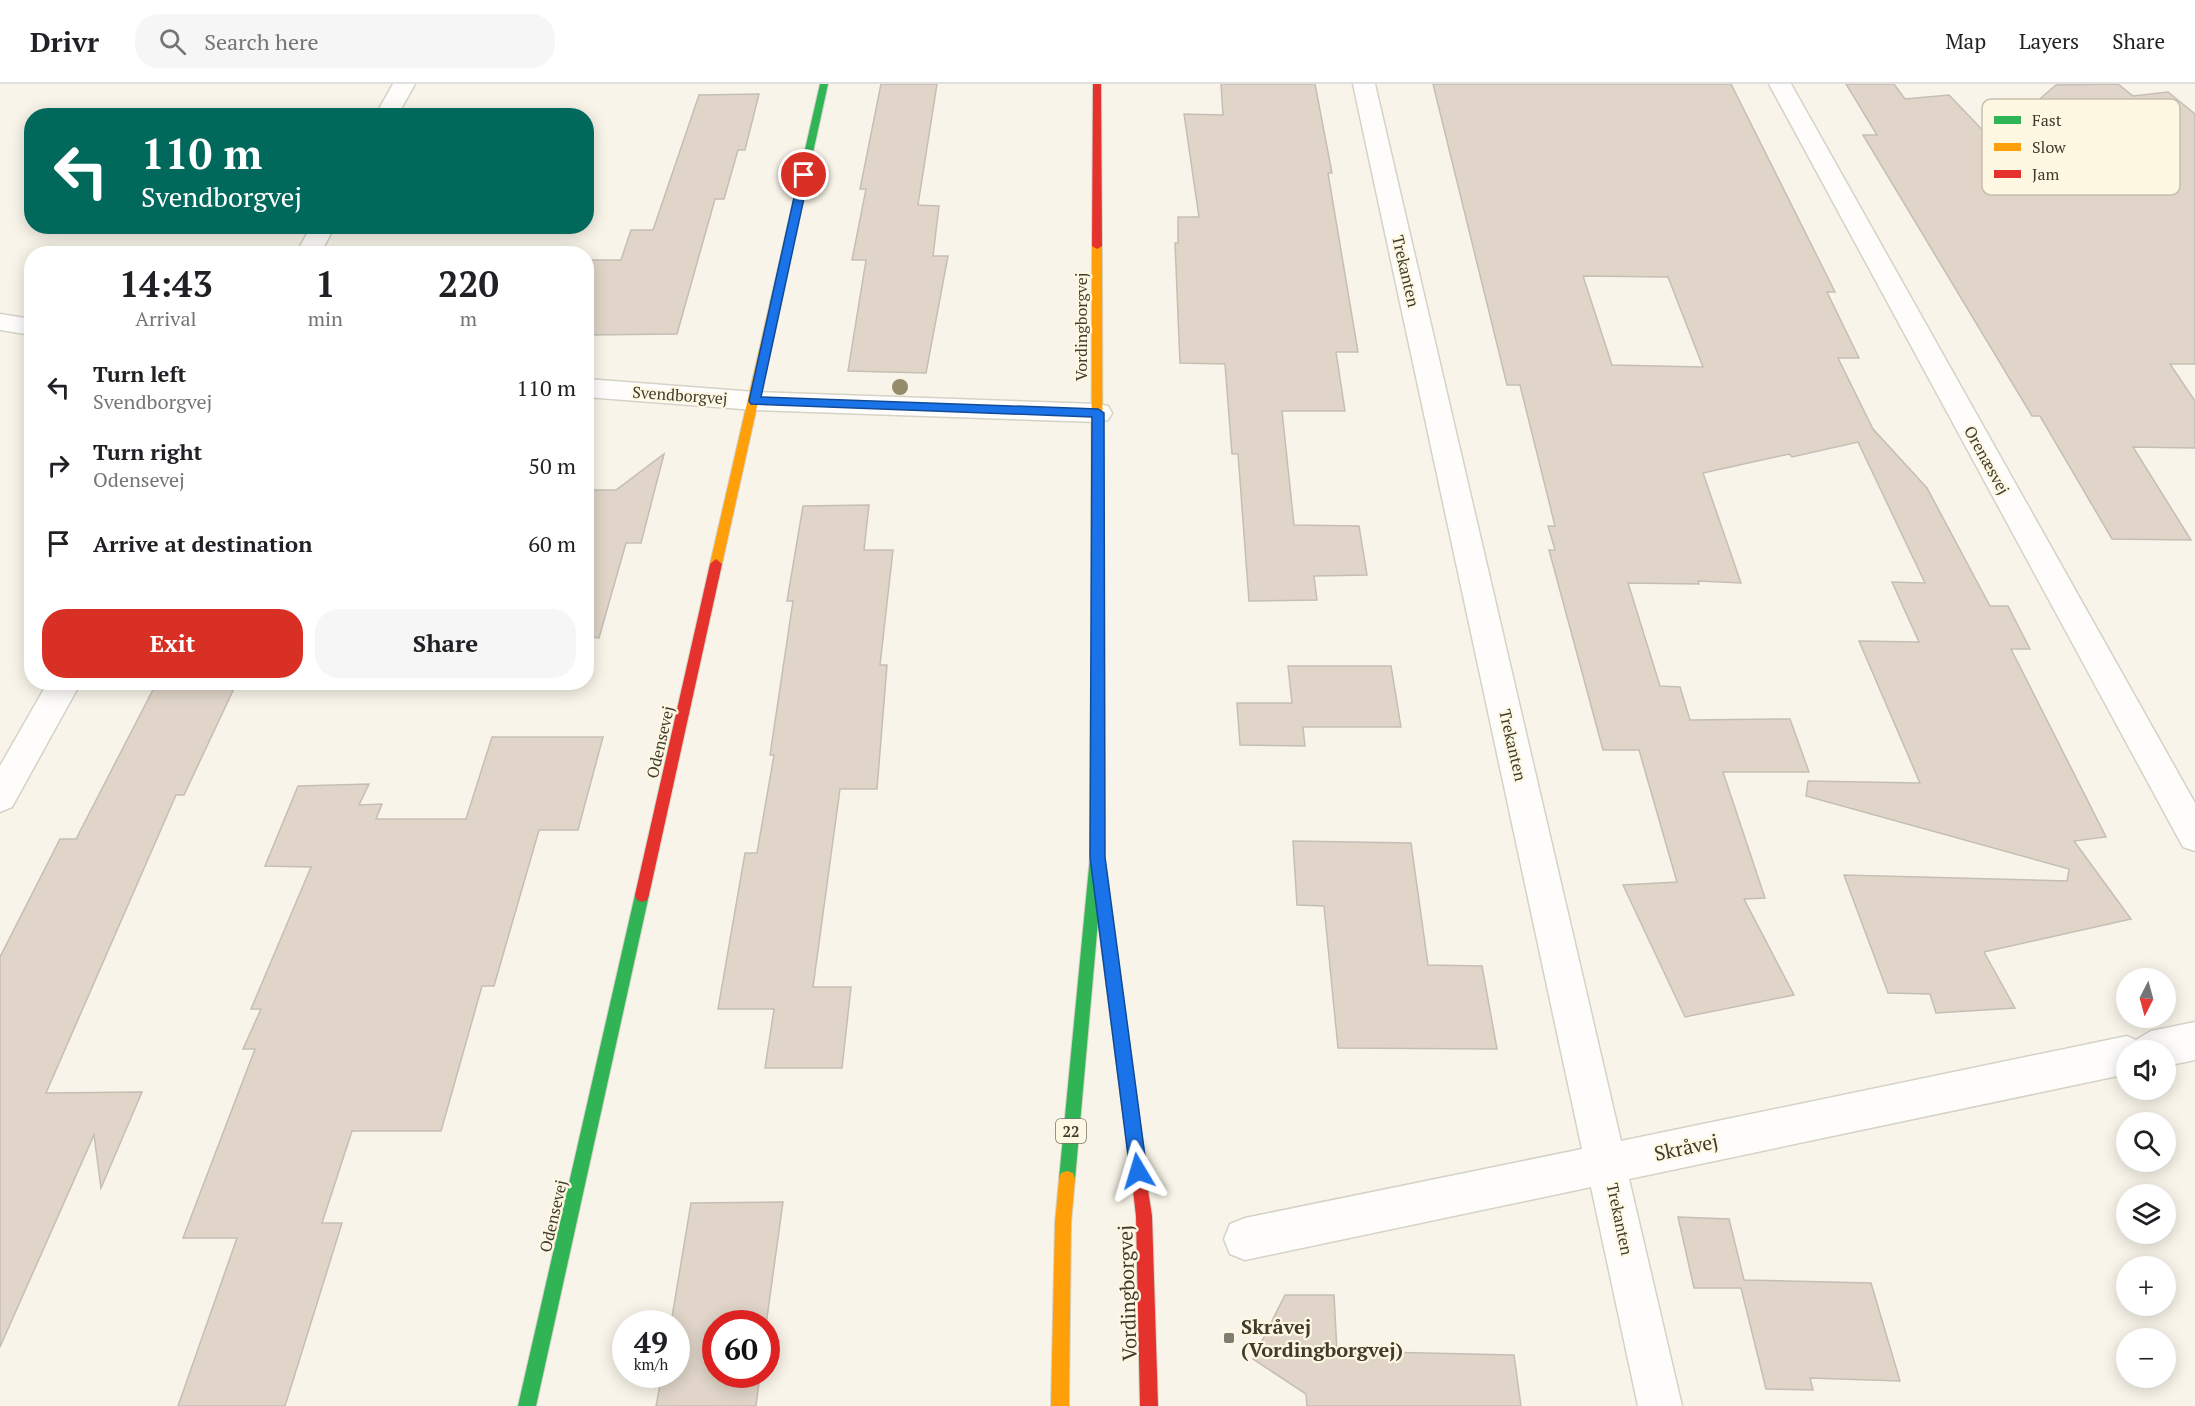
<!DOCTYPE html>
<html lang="en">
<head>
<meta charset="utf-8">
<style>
  :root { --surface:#fff; --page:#f6f6f6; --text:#202124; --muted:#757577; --line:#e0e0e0; --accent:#d93025 }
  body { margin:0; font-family:"PT Serif",serif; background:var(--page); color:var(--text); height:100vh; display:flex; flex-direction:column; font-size:22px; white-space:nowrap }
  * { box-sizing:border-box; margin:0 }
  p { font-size:20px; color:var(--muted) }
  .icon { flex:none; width:33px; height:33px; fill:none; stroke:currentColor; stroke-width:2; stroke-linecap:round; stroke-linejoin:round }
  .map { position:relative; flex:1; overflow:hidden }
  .drawer { position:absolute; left:24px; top:162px; width:570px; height:444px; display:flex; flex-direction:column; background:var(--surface); border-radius:24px; box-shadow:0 3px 15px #0003 }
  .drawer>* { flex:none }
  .guide { position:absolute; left:24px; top:24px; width:570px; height:126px; border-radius:24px; box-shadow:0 3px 15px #0003; background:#00695c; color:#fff; overflow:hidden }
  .needle { width:39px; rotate:186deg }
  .controls { position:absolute; left:2116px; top:884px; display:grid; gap:12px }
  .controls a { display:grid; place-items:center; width:60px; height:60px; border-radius:50%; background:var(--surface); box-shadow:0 3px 15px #0003; font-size:30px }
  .speed { position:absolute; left:612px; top:1226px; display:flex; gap:12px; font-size:30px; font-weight:700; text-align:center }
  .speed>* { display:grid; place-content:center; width:78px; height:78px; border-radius:50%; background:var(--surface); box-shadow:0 3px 15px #0003; line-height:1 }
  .speed small { font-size:15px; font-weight:400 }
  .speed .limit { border:9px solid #d22; background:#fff; color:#111 }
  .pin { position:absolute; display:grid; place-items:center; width:51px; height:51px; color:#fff; margin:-26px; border:3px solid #fff; border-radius:50%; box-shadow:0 2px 6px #0007 }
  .me { position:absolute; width:66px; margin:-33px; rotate:353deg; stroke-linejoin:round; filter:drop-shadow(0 0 4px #0008) }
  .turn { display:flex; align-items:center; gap:21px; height:126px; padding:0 18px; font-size:27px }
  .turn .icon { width:78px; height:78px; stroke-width:2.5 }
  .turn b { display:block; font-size:42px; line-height:51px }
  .eta { display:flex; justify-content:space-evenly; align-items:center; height:102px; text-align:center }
  .eta b { font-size:36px; font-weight:600; line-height:42px }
  .action { display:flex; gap:12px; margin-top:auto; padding:12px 18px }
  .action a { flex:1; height:69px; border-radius:24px; background:var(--accent); color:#fff; font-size:24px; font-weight:600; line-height:69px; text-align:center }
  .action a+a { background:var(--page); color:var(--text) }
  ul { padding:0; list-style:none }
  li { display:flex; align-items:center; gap:18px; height:78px; padding:0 18px }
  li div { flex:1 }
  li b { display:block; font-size:22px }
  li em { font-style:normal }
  header { display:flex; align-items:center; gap:36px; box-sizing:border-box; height:84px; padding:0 30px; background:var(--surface); border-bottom:2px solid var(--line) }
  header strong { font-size:28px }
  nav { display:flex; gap:33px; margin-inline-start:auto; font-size:21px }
  .search { width:420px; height:54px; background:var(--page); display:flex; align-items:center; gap:15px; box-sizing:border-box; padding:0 21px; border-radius:24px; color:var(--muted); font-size:22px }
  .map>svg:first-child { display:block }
  .building { fill:#e0d5c8; stroke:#c5beb5; stroke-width:1.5; fill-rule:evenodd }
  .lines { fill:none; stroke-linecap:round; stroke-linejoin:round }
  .street-casing { stroke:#d5d2c6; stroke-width:3 }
  .fast-casing { stroke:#d5d2c6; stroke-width:2 }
  .slow-casing { stroke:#d5d2c6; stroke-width:2 }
  .jam-casing { stroke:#d5d2c6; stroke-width:2 }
  .street { fill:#fefdfc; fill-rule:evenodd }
  .fast { fill:#30b455; fill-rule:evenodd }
  .slow { fill:#ff9f0a; fill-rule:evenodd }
  .jam { fill:#e5322d; fill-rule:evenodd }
  .tree { fill:#948c6a }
  .route { fill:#1a73e8; stroke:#114b97; stroke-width:1.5 }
  .poi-dot { fill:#807c6f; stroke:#fef8e3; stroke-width:2 }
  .labels { text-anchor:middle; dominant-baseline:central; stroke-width:4.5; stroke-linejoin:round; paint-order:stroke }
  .shield { fill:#fef8e3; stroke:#787464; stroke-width:1.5 }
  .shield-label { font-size:15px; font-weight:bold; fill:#3f3b2d }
  .street-label { font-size:16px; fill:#3f3b2d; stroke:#fef8e3 }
  .near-street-label { font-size:20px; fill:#3f3b2d; stroke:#fef8e3 }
  .near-poi-label { font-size:20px; font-weight:bold; fill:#3f3b2d; stroke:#fef8e3; text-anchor:start }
  .key { fill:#fef8e3; stroke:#c5bfac; stroke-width:1.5 }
  .key-label { font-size:16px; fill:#3f3b2d }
</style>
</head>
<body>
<header>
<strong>Drivr</strong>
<div class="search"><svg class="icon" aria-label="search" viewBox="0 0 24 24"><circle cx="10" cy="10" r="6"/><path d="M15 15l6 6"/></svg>Search here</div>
<nav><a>Map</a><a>Layers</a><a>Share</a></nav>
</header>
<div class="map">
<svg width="2195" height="1322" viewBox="0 0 2195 1322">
  <rect width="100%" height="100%" fill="#f8f4e9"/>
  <g class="building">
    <path d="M881,0H937L918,121L939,122L933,172H948L926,289L848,287L866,176H852L866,105H860Z"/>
    <path d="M1221,0H1315L1332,89H1328L1358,268H1336L1345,327H1282L1294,441L1359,442L1367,491L1314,492L1317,516L1249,517L1238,370H1232L1225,280L1180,279L1175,159H1178V133H1199L1184,30L1223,31Z"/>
    <path d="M1433,0H1731L1835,208H1827L1859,274H1838L1873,345L1927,404L1990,522H2008L2030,565H2011L2106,753L2074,757L2131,835L1984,868L2015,924L1936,929L1930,910L1888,909L1844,791L2067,797L2069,785L1806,712L1808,697L1920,699L1859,557L1919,558L1892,498L1925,499L1858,358L1792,373L1789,370L1703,389L1741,499L1698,497L1699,500L1628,499L1660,602L1680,603L1690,636L1790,635L1809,688H1723L1765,814L1744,815L1794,911L1685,933L1623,801L1677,798L1639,666H1603L1549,466H1555L1548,442H1555L1520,301H1507ZM1583,192L1668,193L1703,283L1612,281Z"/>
    <path d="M1846,0H1894L1905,15L1949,11L1992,56L2056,1L2118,0L2133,12L2168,8L2195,30V280H2170L2195,317V364L2133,363L2191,456L2112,455L2040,332H2032L1863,51H1877Z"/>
    <path d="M759,10L745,66H738L724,115H715L677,250L586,251V176H621L631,146H653L699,11Z"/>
    <path d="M664,370L641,459H626L599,554L586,552V406H616Z"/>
    <path d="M869,421L864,466H893L880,581H887L877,705H840L813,903H851L842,984H765L774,925H718L745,769H757L774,671H770L793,517H787L803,422Z"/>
    <path d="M1288,582H1391L1401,643H1303L1305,662L1240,661L1237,619H1292Z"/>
    <path d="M157,598H237L184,711H176L46,1009L142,1008L101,1104L94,1051L0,1263V873L60,755H76Z"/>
    <path d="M492,653H603L578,746H539L494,902H482L441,1047H352L322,1139H342L285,1322H178L237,1154H183L255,965H243L261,925H251L311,783L265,782L298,702L369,700L359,721L382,720L376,735H466Z"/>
    <path d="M1293,757L1411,759L1428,881L1482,882L1497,965L1338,964L1324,822L1297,821Z"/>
    <path d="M783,1118L766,1241L716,1239V1290H760L756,1322H656L662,1290H676V1239H671L691,1119Z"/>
    <path d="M1678,1133L1729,1135L1744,1196L1871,1199L1900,1297L1810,1294L1813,1306L1766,1305L1741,1204H1694Z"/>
    <path d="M1285,1211H1334L1337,1267L1514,1271L1521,1322H1307L1306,1310L1253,1275Z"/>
  </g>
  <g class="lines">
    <defs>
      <g id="street">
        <path d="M393,0H415L397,32H375Z"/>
        <path d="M1353,0H1375L1621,1057L2127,952L2136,956L2151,947L2195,938V976L2166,982V966H2127V990L1629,1095L1682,1322H1638L1591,1103L1245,1176L1230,1170L1224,1155L1230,1140L1245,1134L1582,1065Z"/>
        <path d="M1769,0H1791L2195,719V767L2183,763Z"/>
        <path d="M311,142H335L320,170H296Z"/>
        <path d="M0,230L32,235V251L0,246Z"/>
        <path d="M586,295L755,308L1098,320L1108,322L1112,329L1108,336L1098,338L755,326L586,313Z"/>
        <path d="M48,598H81L12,723L0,728V682Z"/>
      </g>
      <g id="fast">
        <path d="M820,0H828L780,219L775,222L770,219Z"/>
        <path d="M1097,575L1103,580L1104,773L1099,827L1105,824L1110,826L1112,831L1149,1106L1147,1112L1141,1114L1135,1112L1133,1106L1098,837L1075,1095L1073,1101L1067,1103L1061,1101L1059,1095L1090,773L1091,580Z"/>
        <path d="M642,804L647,806L649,811L536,1322H518L635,811L637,806Z"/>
      </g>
      <g id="slow">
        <path d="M1097,159L1102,162L1103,580L1097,585L1091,580L1092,162Z"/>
        <path d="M775,216L780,219L722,480L716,485L710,480L770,219Z"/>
        <path d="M1067,1087L1073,1089L1075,1095L1071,1139L1069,1322H1051L1055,1139L1059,1095L1061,1089Z"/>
      </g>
      <g id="jam">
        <path d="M1093,0H1101L1102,162L1097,165L1092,162Z"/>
        <path d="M716,475L722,480L649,811L647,816L642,818L637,816L635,811L710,480Z"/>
        <path d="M1141,1098L1147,1100L1152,1132L1158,1322H1140L1136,1132L1133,1106L1135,1100Z"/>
      </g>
    </defs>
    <use href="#street" class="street-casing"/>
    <use href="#fast" class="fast-casing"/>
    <use href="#slow" class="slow-casing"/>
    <use href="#jam" class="jam-casing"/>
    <use href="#street" class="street"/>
    <use href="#fast" class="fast"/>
    <use href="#slow" class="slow"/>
    <use href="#jam" class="jam"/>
  </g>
  <circle class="tree" cx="900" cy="303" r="8"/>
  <path class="route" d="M804,88L809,91L761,313L1098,325L1104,329L1105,773L1147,1087L1144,1093L1138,1096L1132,1093L1130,1087L1090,773L1092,333L751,320L749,317L799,91Z"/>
  <rect class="poi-dot" x="1223" y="1248" width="12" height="12" rx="3"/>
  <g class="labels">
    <rect class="shield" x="1056" y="1035" width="30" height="24" rx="4.5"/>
    <g class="shield-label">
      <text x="1071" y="1047">22</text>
    </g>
    <g class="street-label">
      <text transform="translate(1406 187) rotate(77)">Trekanten</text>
      <text transform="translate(1081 243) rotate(-90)">Vordingborgvej</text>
      <text transform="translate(680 311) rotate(4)">Svendborgvej</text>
      <text transform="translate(1987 376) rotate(61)">Orenæsvej</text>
      <text transform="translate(660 658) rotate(-77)">Odensevej</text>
      <text transform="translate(1513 661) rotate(77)">Trekanten</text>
      <text transform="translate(553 1132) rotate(-77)">Odensevej</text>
      <text transform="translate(1620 1135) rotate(78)">Trekanten</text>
    </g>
    <g class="near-street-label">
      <text transform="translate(1686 1063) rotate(-12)">Skråvej</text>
      <text transform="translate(1127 1209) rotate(-92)">Vordingborgvej</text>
    </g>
    <g class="near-poi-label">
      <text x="1241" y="1242">Skråvej<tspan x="1241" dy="23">(Vordingborgvej)</tspan></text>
    </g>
  </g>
  <rect x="1982" y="15" width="198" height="96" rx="9" class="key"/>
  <rect x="1994" y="32" width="27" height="8" fill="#30b455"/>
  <rect x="1994" y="59" width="27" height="8" fill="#ff9f0a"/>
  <rect x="1994" y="86" width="27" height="8" fill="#e5322d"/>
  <g class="key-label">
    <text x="2032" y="42">Fast</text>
    <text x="2032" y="69">Slow</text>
    <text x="2032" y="96">Jam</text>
  </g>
</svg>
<div class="controls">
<a><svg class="needle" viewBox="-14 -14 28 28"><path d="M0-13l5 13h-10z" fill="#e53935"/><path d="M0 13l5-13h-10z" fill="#757577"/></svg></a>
<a><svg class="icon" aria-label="sound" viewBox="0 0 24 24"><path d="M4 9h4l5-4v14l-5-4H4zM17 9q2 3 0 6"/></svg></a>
<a><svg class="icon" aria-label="search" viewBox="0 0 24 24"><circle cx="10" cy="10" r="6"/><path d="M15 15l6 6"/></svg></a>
<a><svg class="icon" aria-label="layers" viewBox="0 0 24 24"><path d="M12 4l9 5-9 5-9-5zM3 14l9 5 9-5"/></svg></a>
<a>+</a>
<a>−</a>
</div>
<div class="speed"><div>49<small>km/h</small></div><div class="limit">60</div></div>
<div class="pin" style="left:804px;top:91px;background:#d93025"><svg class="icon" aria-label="arrive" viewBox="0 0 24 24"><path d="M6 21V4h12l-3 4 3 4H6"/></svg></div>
<svg class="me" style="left:1138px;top:1087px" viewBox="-20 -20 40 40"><path d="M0-17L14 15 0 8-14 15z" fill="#1a73e8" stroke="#fff" stroke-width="4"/></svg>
<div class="guide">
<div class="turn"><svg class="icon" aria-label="left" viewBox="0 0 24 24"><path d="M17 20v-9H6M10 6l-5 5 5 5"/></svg><div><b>110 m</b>Svendborgvej</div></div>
</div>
<section class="drawer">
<div class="eta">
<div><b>14:43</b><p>Arrival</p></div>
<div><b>1</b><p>min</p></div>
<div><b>220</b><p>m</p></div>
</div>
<ul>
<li><svg class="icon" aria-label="left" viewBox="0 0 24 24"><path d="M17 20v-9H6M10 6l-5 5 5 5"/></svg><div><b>Turn left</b><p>Svendborgvej</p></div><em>110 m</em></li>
<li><svg class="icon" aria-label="right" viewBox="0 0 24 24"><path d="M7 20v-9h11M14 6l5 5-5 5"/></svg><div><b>Turn right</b><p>Odensevej</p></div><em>50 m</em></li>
<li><svg class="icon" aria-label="arrive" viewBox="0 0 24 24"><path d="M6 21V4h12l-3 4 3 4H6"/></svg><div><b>Arrive at destination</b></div><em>60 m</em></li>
</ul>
<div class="action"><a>Exit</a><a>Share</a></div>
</section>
</div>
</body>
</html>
